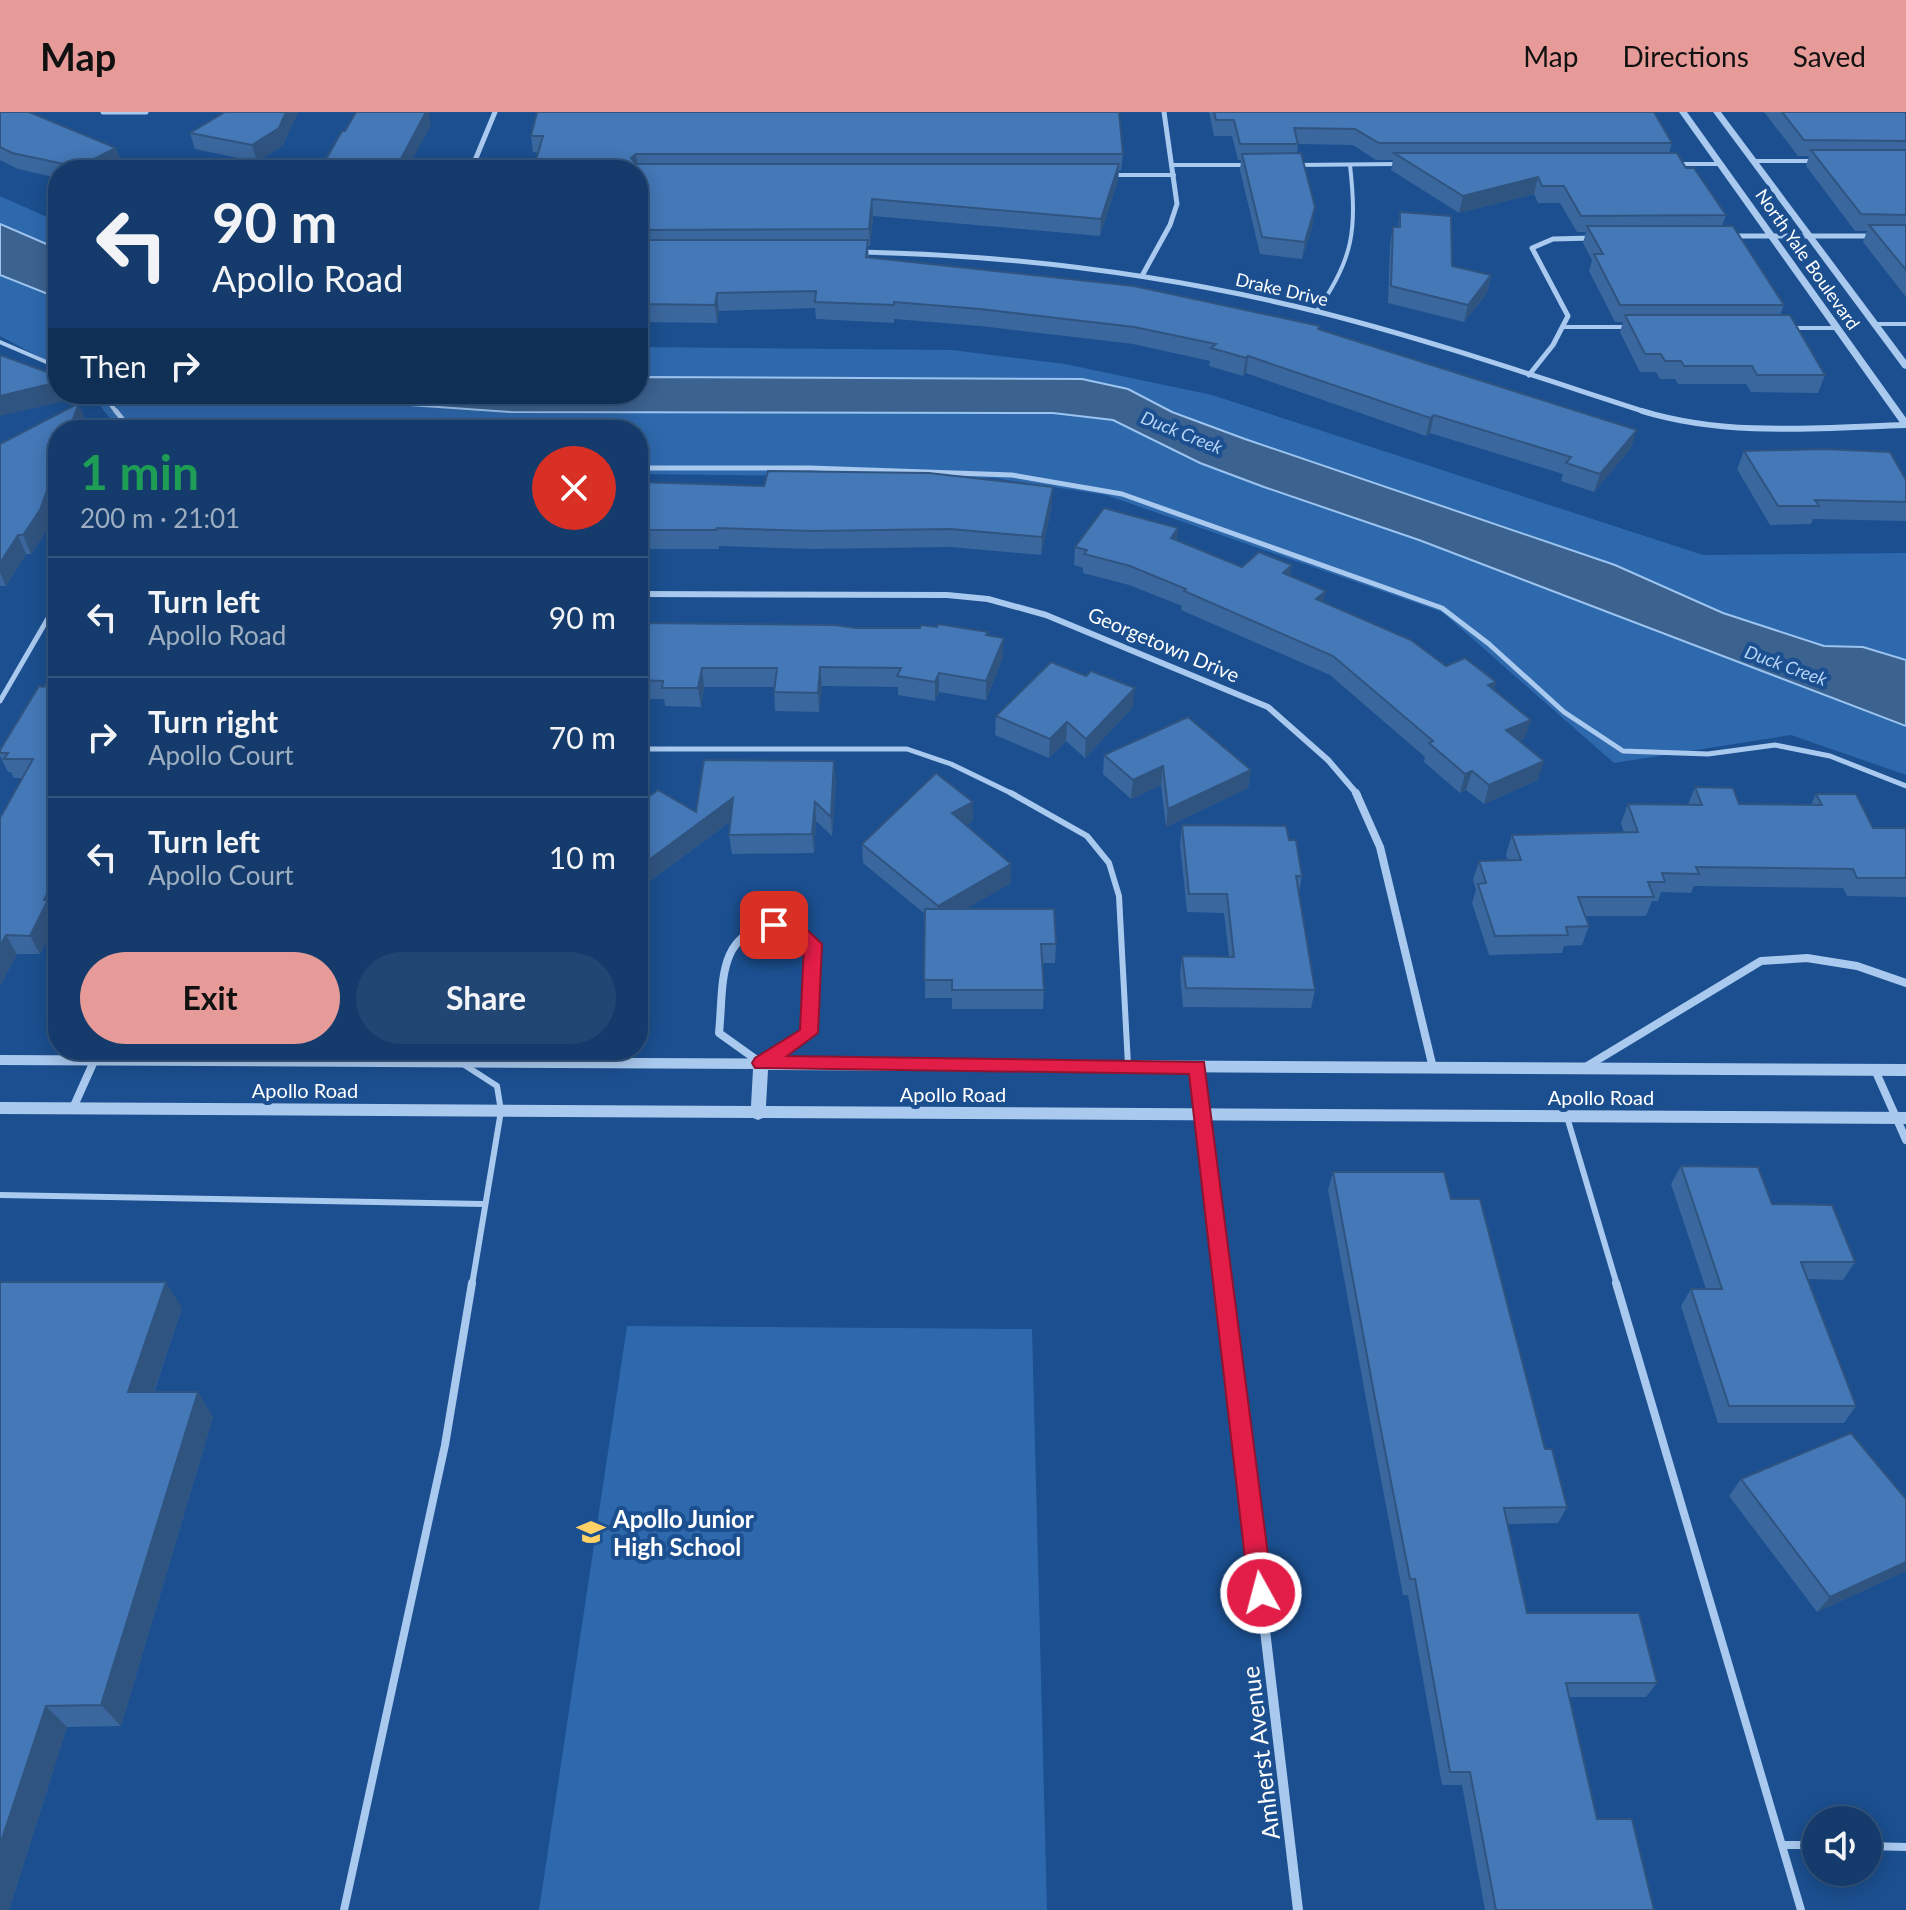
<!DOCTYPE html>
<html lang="en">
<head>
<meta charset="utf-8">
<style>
  :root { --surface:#143b6b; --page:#214673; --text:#f1f3f6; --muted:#9dadc1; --line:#33557e; --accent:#e69b98 }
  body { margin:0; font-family:Lato,sans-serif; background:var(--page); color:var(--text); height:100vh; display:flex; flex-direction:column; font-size:30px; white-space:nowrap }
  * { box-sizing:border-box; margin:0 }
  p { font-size:26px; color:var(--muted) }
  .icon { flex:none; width:44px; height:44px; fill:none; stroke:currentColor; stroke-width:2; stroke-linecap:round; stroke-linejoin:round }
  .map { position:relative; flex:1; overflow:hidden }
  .side { position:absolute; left:48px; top:308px; width:600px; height:640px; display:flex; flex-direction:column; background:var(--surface); border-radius:32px; box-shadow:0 4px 20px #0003,0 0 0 2px var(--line) }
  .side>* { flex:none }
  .top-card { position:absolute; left:48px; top:48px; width:600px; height:244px; border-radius:32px; box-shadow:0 4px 20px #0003,0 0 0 2px var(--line); background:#143b6b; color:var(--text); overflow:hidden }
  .controls { position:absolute; left:1802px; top:1694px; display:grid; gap:16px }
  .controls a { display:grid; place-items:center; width:80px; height:80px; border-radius:50%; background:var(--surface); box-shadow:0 4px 20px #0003,0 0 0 2px var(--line); font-size:40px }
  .pin { position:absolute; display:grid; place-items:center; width:68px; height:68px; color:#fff; margin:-34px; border-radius:16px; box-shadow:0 4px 12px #0006 }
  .me { position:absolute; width:88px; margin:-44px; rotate:353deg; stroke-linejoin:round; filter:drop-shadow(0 0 6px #0008) }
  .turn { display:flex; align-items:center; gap:28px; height:168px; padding:0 32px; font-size:36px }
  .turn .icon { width:104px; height:104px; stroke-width:2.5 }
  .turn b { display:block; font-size:56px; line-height:68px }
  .then { display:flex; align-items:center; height:76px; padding:0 32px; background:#0003; gap:16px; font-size:30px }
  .round { display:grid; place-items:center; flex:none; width:84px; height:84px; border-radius:42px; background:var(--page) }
  .overview { display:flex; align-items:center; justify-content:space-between; height:136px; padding:0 32px }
  h1 { font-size:48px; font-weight:700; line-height:60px; color:#1e9e55 }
  .cta { display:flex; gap:16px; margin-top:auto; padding:16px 32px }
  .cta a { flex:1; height:92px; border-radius:48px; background:var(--accent); color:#111; font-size:32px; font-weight:700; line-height:92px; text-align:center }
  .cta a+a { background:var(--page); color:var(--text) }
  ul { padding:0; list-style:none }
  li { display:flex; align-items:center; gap:24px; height:120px; padding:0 32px; border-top:2px solid var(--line) }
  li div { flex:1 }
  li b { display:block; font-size:30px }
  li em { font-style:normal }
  header { display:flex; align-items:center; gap:48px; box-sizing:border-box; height:112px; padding:0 40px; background:var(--accent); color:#111 }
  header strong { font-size:38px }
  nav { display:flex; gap:44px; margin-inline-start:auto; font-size:28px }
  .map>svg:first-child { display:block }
  .green { fill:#2e69ad }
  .water { fill:#3c6290; stroke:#9cc4f0; stroke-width:2 }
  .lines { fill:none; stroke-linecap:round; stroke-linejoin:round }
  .service-far3 { stroke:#a9c9ee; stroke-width:4 }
  .service-far2 { stroke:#a9c9ee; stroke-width:5 }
  .service-far1 { stroke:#a9c9ee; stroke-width:6 }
  .service { stroke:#a9c9ee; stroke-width:8 }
  .minor-far3 { stroke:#a9c9ee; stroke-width:5 }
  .minor-far2 { stroke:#a9c9ee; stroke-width:6 }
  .minor-far1 { stroke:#a9c9ee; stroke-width:8 }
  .minor { stroke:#a9c9ee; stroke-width:10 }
  .tertiary { fill:#a9c9ee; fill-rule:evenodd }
  .wall { fill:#3a679d }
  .shaded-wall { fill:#305480 }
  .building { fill:#4478b7; stroke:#305480; stroke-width:2 }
  .route { fill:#e11d48; stroke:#92132f; stroke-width:2 }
  .labels { text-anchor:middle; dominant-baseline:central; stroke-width:8; stroke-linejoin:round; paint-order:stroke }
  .far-street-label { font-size:18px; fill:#fff; stroke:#1b4f8f }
  .far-water-label { font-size:18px; font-style:italic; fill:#b5d3f5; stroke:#1b4f8f }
  .street-label { font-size:20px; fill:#fff; stroke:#1b4f8f }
  .near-poi-label { font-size:24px; font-weight:bold; fill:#fff; stroke:#1b4f8f; text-anchor:start }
  .near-street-label { font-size:24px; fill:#fff; stroke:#1b4f8f }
</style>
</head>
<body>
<header>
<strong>Map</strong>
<nav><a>Map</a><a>Directions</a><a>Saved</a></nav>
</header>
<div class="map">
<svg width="1906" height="1798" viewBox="0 0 1906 1798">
  <rect width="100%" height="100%" fill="#1b4f8f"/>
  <g class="green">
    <path d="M0,84L58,110V255L0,224Z"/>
    <path d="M638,235L952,238L1065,252L1212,283L1703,443L1906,441V663L1791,623L1614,651L1442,500L1106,383L994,366L638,362V318H119L91,282H638Z"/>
    <path d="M627,1214L1032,1217L1047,1798H539Z"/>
  </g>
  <g class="water">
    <path d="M0,112L58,137V186L0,163Z"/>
    <path d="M638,265L1082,267L1128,277L1172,300L1245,327L1615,453L1723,501L1824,534L1863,535L1906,548V614L1419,428L1264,375L1200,351L1113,308L1053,301L511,300L395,292L353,282H638Z"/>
  </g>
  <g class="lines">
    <g class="service-far3">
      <path d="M1754,49H1815"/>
      <path d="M1676,52H1720"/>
      <path d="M1173,53H1245"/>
      <path d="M1296,53L1397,52"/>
      <path d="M1114,63H1174"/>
      <path d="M1316,200C1354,147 1357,117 1350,53"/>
      <path d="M1875,212H1906"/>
      <path d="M1563,215H1626"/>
      <path d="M1789,216H1837"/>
      <path d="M0,230L58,255"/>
      <path d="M103,282L117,301"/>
    </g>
    <g class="service-far2">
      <path d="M116,299L131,318"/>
      <path d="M638,356H810L1012,363L1122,382L1442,496L1489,532L1564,600L1623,639L1708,642L1775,633L1830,644L1906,674"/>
      <path d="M0,589L58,489"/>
      <path d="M638,637H907L951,652L1015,683"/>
    </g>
    <g class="service-far1">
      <path d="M1011,681L1087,724L1109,751L1119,784L1128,953"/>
      <path d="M463,952L497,974L501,999L472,1173"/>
      <path d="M1567,1005L1617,1173"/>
      <path d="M0,1083L483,1092"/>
    </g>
    <g class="service">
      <path d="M1616,1171L1801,1798"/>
      <path d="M1782,1733H1816"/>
      <path d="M1868,1734L1906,1735"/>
      <path d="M344,1798L445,1333L472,1171"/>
    </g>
    <g class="minor-far3">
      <path d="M103,0H146"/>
      <path d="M471,58L495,0"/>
      <path d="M1730,124H1873"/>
      <path d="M859,140C1016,143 1170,163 1323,201C1433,229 1540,266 1649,301"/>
      <path d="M1143,162L1170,113L1177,92L1164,0"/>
      <path d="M1529,263L1553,233L1568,204L1532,136L1553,127L1593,126"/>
    </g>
    <g class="minor-far2">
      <path d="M1642,299C1727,325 1818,316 1906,313"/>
      <path d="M638,482L947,483L988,487L1046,503L1268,595L1328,648L1358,683"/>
    </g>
    <g class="minor-far1">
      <path d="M1356,681L1380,735L1433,956"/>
      <path d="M774,813C833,821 812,877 809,921L761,951L719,921C724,874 715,821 774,813Z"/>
      <path d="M1198,955L1224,1173"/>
      <path d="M1584,956L1761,849L1807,846L1857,854L1906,871"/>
      <path d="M1875,958L1906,1028"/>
      <path d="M73,996L99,938"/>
    </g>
    <path class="minor" d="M1224,1171L1298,1798"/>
    <g class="tertiary">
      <path d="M1679,0H1687L1906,306V316L1903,315Z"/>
      <path d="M1713,0H1721L1906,248V257L1903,256Z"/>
      <path d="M0,943L1906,952V964L768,958L766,994L1906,1000V1012L763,1006L758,1008L753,1006L0,1002V990L751,994L753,957L0,953Z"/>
    </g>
  </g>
  <g class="wall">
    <path d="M0,0L116,36L122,52L110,58H58V66L18,57L0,48Z"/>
    <path d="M225,0H298L283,33L257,50L195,37L190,21Z"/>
    <path d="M1209,0H1654L1672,31L1669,41L1686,56L1726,103L1722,114L1784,193L1780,203L1825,263L1818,281L1751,280L1746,272H1678L1675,267H1660L1656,260H1640L1620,220L1623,210H1615L1589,159L1592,148L1583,131L1586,120H1577L1560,91H1538L1534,82L1459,101L1391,58L1393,48H1376L1353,33L1298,32L1297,41L1313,112L1302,147L1260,142L1240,58L1241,48H1238L1232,24H1214Z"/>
    <path d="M1764,0H1906V185L1863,130L1867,119H1855L1806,54L1809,44H1798Z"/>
    <path d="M531,24L1123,42L1121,58H1119L1118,68L1100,124L873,104L870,134H868L869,146L1320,218L1631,336L1594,380L1561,369L1563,362L1430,321L1426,324L1246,261L1243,264L1209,254L1210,249L1133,232L980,214L894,207V211L816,207L815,196L719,199L717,211L638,210V58L533,40Z"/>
    <path d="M1400,100L1452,154L1491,163L1487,181L1464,210L1388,191L1390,132L1393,115H1398Z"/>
    <path d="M86,309L48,416L31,442H26L6,474H0V332Z"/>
    <path d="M1744,339L1906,368V409L1813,407L1811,412L1770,413L1737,357Z"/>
    <path d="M638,370L1052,393L1041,443L950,435L812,437L719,434V437H638Z"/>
    <path d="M1177,429L1242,455L1292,453L1290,464L1323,490L1446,554L1496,570L1494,578L1525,626L1519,629L1538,668L1484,692L1466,678L1460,681L1424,650L1425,645L1330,563L1181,498L1182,494L1129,473L1083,461V456L1074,453L1075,435Z"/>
    <path d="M638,511L855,516L937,515L988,520V524L1003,545L986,588L939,580L935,589L898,583V575L822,574L819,600L775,599L774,575H704L701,595L665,594L664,587H638Z"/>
    <path d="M58,550V798L56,803L58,807L40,842H17L0,874L22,666H14L11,660H8L0,644V638L44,575Z"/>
    <path d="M1133,595L1085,646L1066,629L1049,646L995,623L996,604Z"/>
    <path d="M1104,643L1251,658L1248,676L1166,715L1161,673L1131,687L1103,662Z"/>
    <path d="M836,668L832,724L816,709L814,741L732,742L729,723L731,709L638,778L696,700Z"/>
    <path d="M1695,675L1739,692L1811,693L1816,682L1873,716H1906V785L1847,784L1843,776L1694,774L1691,781L1661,780L1658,789H1652L1646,804H1585L1589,814L1582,833L1564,834L1562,841L1489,843L1472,791L1476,778L1473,768L1479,749H1508L1506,742L1512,723L1624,721L1621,711L1628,692L1688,693Z"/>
    <path d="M973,690V709L966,713L1011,752V771L965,797L1056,832L1055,851H1042L1044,878L1043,897H952V886H925V802L863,751L862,732Z"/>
    <path d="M1182,713L1289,728L1302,764L1299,780L1315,878L1311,896L1183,895L1180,863L1182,844H1229L1224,801L1187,800L1180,732Z"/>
    <path d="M1681,1054L1772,1092L1855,1150L1843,1168L1808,1167L1856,1294L1844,1311H1718L1681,1194L1691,1177H1706L1671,1072Z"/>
    <path d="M1333,1060L1451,1087L1567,1395L1558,1411L1507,1412L1527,1501L1657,1571L1646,1585H1569L1597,1707L1654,1798H1485L1462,1673H1442L1408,1483H1403L1372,1320L1328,1078Z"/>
    <path d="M0,1170L182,1196L154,1280L213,1305L121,1614L67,1615L9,1798Z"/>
    <path d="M1741,1367L1906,1387V1459L1817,1500L1729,1384Z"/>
  </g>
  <g class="shaded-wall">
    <path d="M286,0H298L283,33L257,50L252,33Z"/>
    <path d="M426,0H429L431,13L407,58H395Z"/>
    <path d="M116,36L122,52L110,58H79L78,55Z"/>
    <path d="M636,42L638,58L631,46Z"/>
    <path d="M1119,52L1118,68L1100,124L1101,107Z"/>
    <path d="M1538,65L1534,82L1459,101L1463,84Z"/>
    <path d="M872,87L873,104L870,134L869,117Z"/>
    <path d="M1315,95L1313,112L1302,147L1305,130Z"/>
    <path d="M1491,163L1487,181L1464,210L1468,193Z"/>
    <path d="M717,181L719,199L717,211L715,193Z"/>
    <path d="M1248,244L1246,261L1243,264L1246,246Z"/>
    <path d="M58,270V282H75L77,286L0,304V284Z"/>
    <path d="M79,291L86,309L83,318H69Z"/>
    <path d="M1434,303L1430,321L1426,324L1430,306Z"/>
    <path d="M1637,318L1631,336L1594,380L1600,362Z"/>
    <path d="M58,348V388L48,416L31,442L23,423Z"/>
    <path d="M1053,375L1052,393L1041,443L1042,425Z"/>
    <path d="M1178,416L1176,434L1171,426Z"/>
    <path d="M18,423L26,442L6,474L0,460V451Z"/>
    <path d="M1292,453L1289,471L1283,461Z"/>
    <path d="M1326,479L1322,497L1316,487Z"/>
    <path d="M1004,526L1003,545L986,588V569Z"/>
    <path d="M820,555L822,574L819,600L818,581Z"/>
    <path d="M702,556L704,575L701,595L698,576Z"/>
    <path d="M939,561V580L935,589V570Z"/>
    <path d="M1496,570L1491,589L1488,573Z"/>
    <path d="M1135,576L1133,595L1085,646L1086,627Z"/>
    <path d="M1531,608L1525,626L1500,637L1506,618Z"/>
    <path d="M1067,610L1066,629L1049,646L1050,627Z"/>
    <path d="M834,649L836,668L832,724L831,705Z"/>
    <path d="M1544,649L1538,668L1484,692L1489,673Z"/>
    <path d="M1163,654L1161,673L1131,687L1133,668Z"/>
    <path d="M1251,658L1248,676L1166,715L1168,697Z"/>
    <path d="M1472,659L1466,678L1460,681L1465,662Z"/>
    <path d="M733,686L736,705L638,778V756Z"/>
    <path d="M815,690L816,709L814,741L812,722Z"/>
    <path d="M973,690V709L952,720V701Z"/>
    <path d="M1011,752V771L938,813V794Z"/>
    <path d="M58,759V798L56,803L58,807L40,842L30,824L44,788Z"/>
    <path d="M6,823L17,842L0,874V834Z"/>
    <path d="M166,1170L182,1196L145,1305L128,1280Z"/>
    <path d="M198,1280L213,1305L121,1614L101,1593Z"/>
    <path d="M1906,1450V1459L1817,1500L1830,1485Z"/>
    <path d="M46,1594L67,1615L9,1798H0V1733Z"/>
  </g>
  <g class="building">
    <path d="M0,0H29L116,36L78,55L12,41L0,35Z"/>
    <path d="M225,0H286L279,16L252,33L190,21Z"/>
    <path d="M356,0H426L395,58H320L342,19H345Z"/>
    <path d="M537,0H1119L1123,42H636L631,46L636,52H1119L1101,107L872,87L869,117L638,118V58H533L543,24H531Z"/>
    <path d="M1214,0H1654L1672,31H1379L1355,17L1294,16L1298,32H1240L1234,8H1216Z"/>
    <path d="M1782,0H1906V29L1804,28Z"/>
    <path d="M1811,38H1906V103L1861,102Z"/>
    <path d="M1301,41L1315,95L1305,130L1262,125L1242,42Z"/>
    <path d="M1394,41H1677L1686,56H1694L1726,103L1581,104L1564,74H1542L1538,65L1463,84Z"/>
    <path d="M1400,100L1451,104L1452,154L1491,163L1468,193L1391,174L1393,115H1400Z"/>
    <path d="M1869,113H1906V158Z"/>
    <path d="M1587,114H1733L1784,193H1620L1594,142H1603Z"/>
    <path d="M638,128H868L866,145L1134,174L1320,214L1318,217L1637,318L1600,362L1566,351L1571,345L1434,303L1430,306L1248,244L1246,246L1211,236L1216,232L1134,215L980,197L894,190V193L815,190L816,179L717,181L715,193L638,192Z"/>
    <path d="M1625,203H1790L1825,263H1757L1752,254H1684L1681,249H1665L1661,242H1645Z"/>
    <path d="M0,243L58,264V270L0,284Z"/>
    <path d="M79,291L69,318H58V348L40,398L23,423H18L0,451V332Z"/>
    <path d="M1824,337L1890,340L1906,368V390L1815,388L1819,394H1778L1744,339Z"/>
    <path d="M768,359L929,361L1053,375L1042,425L950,417L811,419L717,416L716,418H638V370L764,374Z"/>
    <path d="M1104,396L1178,416L1171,426L1242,455L1259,440L1292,453L1283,461L1326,479L1316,487L1411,528L1446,554L1465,546L1496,570L1488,573L1531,608L1506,618L1544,649L1489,673L1472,659L1465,662L1429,631L1433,629L1333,544L1184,479L1186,477L1130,454L1084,442L1087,438L1075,435Z"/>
    <path d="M638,511L835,513L855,516H920L921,513L937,515L938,512L988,520L986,523L1004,526L986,569L939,561L935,570L897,564L901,556L820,555L818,581L774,580L777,556H702L698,576H662L663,569L638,568Z"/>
    <path d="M58,550V759L44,788H48L30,824L6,823L0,834V706L33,647H4L8,641H0V638L39,574L44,575Z"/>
    <path d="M1051,550L1086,564L1091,559L1135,576L1086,627L1067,610L1050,627L996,604Z"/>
    <path d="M1188,605L1251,658L1168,697L1163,654L1133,668L1104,643Z"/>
    <path d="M704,648L834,649L831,705L815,690L812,722L729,723L733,686L638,756V692L658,678L696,700Z"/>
    <path d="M936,661L973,690L952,701L1011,752L938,794L862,732Z"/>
    <path d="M1695,675L1733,676L1739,692L1822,693L1816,682H1856L1873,716H1906V766H1857L1853,757L1696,755L1699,762L1662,761L1665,770H1648L1654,785H1578L1589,814L1566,815L1568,823L1495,824L1478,772L1486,771L1479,749L1521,748L1512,723L1638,720L1628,692L1702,693Z"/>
    <path d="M1182,713L1286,714L1289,728H1296L1302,764H1296L1315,878L1186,876L1182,844L1234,845L1227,782H1189Z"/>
    <path d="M925,797H1054L1056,832H1041L1044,878H952V868H924Z"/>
    <path d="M1681,1054L1758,1055L1772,1092L1832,1093L1855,1150H1801L1856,1294H1729L1691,1177H1722Z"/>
    <path d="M1333,1060H1444L1451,1087H1480L1545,1337H1552L1567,1395L1504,1396L1527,1501H1639L1657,1571H1566L1597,1707H1632L1654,1798H1496L1470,1660H1450L1415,1467H1410L1378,1303Z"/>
    <path d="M0,1170H166L128,1280H198L101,1593L46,1594L0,1733Z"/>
    <path d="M1851,1321L1906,1387V1450L1830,1485L1741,1367Z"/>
  </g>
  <path class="route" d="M774,807L803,814L822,832L818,921L787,944L1204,950L1273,1481L1269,1489L1261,1493L1252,1489L1249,1481L1189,962L755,956L752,951L755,946L800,918L804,834L792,823L768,817L765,813Z"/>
  <defs>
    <symbol id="school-bare" viewBox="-9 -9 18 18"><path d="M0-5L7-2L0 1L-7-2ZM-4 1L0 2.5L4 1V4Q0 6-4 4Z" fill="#ffd166" stroke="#1b4f8f" stroke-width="2.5" paint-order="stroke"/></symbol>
  </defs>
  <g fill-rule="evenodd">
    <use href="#school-bare" x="571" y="1400" width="40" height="40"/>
  </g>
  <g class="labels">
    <g class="far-street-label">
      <text transform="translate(1808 147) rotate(55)">North Yale Boulevard</text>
      <text transform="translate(1282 177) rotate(13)">Drake Drive</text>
    </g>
    <g class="far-water-label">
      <text transform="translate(1182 320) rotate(22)">Duck Creek</text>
      <text transform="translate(1786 553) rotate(20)">Duck Creek</text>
    </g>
    <g class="street-label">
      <text transform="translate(1164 532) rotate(23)">Georgetown Drive</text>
      <text x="305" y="978">Apollo Road</text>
      <text x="953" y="982">Apollo Road</text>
      <text x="1601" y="985">Apollo Road</text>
    </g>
    <g class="near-poi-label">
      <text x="613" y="1406">Apollo Junior<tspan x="613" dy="28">High School</tspan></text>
    </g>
    <g class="near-street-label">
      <text transform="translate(1260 1641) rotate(-97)">Amherst Avenue</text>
    </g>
  </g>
</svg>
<div class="controls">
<a><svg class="icon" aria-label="sound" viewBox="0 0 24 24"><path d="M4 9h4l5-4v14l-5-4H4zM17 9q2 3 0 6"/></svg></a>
</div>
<div class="pin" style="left:774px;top:813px;background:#d93025"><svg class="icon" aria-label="arrive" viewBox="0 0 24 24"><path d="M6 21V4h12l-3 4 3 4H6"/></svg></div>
<svg class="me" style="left:1261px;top:1481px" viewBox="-20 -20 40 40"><circle r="17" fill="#e11d48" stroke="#fff" stroke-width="3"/><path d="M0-11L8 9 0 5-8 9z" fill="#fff"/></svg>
<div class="top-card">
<div class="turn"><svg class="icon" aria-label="left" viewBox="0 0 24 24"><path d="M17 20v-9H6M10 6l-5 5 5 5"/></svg><div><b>90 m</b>Apollo Road</div></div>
<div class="then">Then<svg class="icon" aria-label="right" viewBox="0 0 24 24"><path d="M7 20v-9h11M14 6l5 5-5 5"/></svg></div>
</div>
<section class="side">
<div class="overview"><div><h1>1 min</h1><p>200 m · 21:01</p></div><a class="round" style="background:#d93025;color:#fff"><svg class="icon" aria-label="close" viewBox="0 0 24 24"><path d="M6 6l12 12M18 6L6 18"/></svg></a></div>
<ul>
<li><svg class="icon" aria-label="left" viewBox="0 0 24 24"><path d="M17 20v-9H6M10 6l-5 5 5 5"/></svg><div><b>Turn left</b><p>Apollo Road</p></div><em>90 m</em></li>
<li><svg class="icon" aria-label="right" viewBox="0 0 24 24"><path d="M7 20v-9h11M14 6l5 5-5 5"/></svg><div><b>Turn right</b><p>Apollo Court</p></div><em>70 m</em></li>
<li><svg class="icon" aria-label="left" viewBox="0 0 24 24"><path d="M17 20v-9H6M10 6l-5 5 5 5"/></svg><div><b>Turn left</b><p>Apollo Court</p></div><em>10 m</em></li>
</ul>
<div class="cta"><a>Exit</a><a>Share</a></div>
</section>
</div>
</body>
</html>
